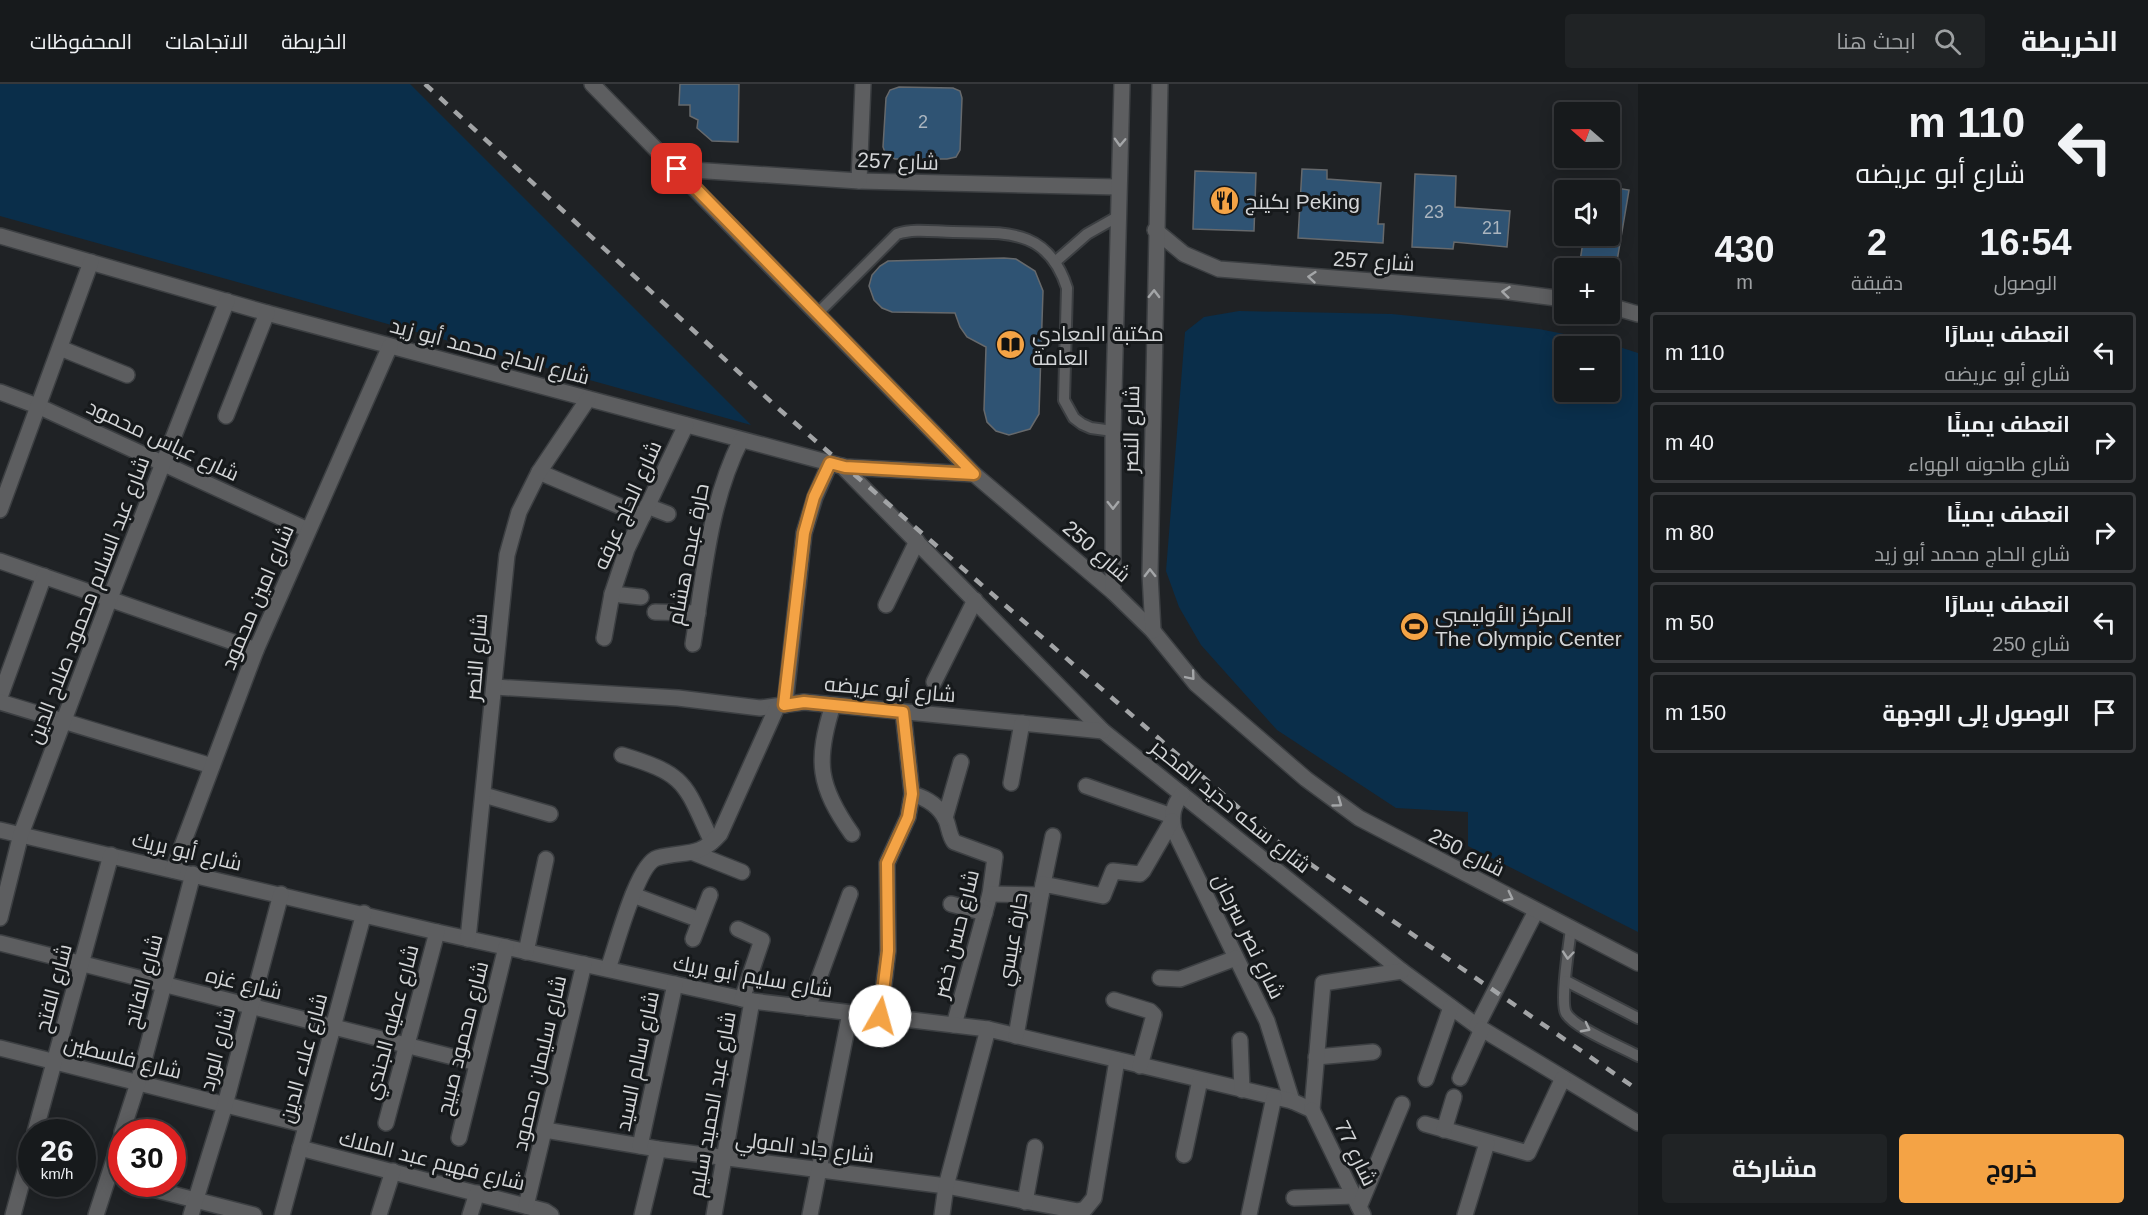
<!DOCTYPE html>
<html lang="ar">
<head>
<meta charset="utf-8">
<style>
  :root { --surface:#171a1c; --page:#202325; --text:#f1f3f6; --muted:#9ea1a3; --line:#36383b; --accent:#f4a345 }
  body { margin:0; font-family:Arial,Cairo,sans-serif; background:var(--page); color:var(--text); direction:rtl; height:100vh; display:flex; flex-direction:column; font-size:22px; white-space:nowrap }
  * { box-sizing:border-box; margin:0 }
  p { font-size:20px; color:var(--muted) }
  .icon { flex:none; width:33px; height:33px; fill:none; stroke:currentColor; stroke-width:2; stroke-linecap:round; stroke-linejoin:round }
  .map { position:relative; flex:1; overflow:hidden; direction:ltr }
  .details { display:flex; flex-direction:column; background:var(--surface); width:510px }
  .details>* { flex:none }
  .top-card { background:#171a1c; color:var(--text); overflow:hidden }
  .needle { width:39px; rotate:290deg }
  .tools { position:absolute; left:1554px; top:18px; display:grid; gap:12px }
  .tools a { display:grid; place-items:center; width:66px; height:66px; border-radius:6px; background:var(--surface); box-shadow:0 3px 15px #0003,0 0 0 2px var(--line); font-size:30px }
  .speed { position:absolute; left:18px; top:1035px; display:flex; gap:12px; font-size:30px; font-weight:700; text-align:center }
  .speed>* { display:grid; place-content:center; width:78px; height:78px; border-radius:50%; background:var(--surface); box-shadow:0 3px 15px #0003,0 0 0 2px var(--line); line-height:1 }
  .speed small { font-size:15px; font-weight:400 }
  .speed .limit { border:9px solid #d22; background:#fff; color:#111 }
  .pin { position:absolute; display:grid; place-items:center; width:51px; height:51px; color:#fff; margin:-26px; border-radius:12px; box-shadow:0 3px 9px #0006 }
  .me { position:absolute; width:66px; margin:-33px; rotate:7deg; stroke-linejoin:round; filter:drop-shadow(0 0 4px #0008) }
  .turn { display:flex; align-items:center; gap:21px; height:126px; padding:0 24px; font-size:27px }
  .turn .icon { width:78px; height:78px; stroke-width:2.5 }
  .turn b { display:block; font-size:42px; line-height:51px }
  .eta { display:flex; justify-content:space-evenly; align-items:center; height:102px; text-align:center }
  .eta b { font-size:36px; font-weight:700; line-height:42px }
  .cta { display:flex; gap:12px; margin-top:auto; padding:12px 24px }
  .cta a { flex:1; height:69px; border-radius:6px; background:var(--accent); color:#111; font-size:24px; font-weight:700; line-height:69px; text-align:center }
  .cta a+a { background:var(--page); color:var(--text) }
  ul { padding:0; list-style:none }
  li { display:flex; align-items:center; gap:18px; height:81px; margin:0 12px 9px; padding:0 12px; border:3px solid var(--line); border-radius:6px }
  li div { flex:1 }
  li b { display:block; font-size:22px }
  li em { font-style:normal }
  header { display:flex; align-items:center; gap:36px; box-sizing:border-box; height:84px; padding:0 30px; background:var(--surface); border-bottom:2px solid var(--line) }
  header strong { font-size:28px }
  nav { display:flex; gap:33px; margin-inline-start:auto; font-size:21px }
  .search { width:420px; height:54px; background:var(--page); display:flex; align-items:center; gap:15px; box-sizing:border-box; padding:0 21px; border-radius:6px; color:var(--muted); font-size:22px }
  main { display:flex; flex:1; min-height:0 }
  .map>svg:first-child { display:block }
  .green { fill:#0a2e4a; fill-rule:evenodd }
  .building { fill:#2f5373; stroke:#66696c; stroke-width:1.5 }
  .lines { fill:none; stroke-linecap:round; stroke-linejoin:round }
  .service-casing { stroke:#3c3f42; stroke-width:14 }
  .minor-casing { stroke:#3c3f42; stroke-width:18 }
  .tertiary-casing { stroke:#3c3f42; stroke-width:18 }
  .service { stroke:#5d5e60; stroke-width:10 }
  .minor { stroke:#5d5e60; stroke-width:15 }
  .tertiary { stroke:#5d5e60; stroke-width:15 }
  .rail { stroke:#a2a4a6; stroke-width:4.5; stroke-dasharray:10 10; stroke-linecap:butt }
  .oneway { stroke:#a4a6a8 }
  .route-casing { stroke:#9f6a2d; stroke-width:15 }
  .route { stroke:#f4a345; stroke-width:10 }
  .labels { text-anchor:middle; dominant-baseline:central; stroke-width:6; stroke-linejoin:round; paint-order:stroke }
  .number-label { font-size:18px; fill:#abb5bf }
  .street-label { font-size:21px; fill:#d4d6d8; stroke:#16191b }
  .poi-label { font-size:21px; fill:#d4d6d8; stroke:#16191b; text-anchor:start }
</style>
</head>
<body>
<header>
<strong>الخريطة</strong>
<div class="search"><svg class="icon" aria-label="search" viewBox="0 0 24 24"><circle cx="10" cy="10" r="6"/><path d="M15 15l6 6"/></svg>ابحث هنا</div>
<nav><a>الخريطة</a><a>الاتجاهات</a><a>المحفوظات</a></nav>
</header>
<main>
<section class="details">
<div class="top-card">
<div class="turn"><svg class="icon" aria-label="left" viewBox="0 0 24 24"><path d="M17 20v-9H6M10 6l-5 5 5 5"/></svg><div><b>110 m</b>شارع أبو عريضه</div></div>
</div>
<div class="eta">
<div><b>16:54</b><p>الوصول</p></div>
<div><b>2</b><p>دقيقة</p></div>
<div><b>430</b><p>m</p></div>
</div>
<ul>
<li><svg class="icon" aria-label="left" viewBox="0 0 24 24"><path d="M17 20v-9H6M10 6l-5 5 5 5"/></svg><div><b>انعطف يسارًا</b><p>شارع أبو عريضه</p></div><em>110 m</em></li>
<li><svg class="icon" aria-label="right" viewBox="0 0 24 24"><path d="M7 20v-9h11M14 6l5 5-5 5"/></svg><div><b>انعطف يمينًا</b><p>شارع طاحونه الهواء</p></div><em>40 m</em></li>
<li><svg class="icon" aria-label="right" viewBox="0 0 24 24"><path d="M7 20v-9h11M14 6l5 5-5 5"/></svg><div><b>انعطف يمينًا</b><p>شارع الحاج محمد أبو زيد</p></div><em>80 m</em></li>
<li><svg class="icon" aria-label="left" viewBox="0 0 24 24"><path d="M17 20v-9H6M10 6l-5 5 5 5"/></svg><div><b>انعطف يسارًا</b><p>شارع 250</p></div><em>50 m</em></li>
<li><svg class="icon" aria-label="arrive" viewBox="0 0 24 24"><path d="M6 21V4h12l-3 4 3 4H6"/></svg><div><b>الوصول إلى الوجهة</b></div><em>150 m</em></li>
</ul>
<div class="cta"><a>خروج</a><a>مشاركة</a></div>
</section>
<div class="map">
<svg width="1638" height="1131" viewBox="0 0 1638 1131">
  <rect width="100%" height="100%" fill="#1f2225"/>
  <g class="green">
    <path d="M0,0H410L751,341L0,132Z"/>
    <path d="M1239,227L1392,230L1539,245L1604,258L1638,269V848L1468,762V728L1396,724L1277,646L1201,561L1179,523L1166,487L1185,248L1204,233ZM1564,262H1610V308H1564Z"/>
  </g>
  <g class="building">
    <path d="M680,0H739L738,58L712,57L697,44L698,36L690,32V21H679Z"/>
    <path d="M899,3L953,4L960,7L962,14L960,66L956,73L947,75H895L886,71L883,63L886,14L890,6Z"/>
    <path d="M1302,85L1327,86V95L1381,99L1378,140H1384L1383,159L1298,154Z"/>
    <path d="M1195,87L1256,89L1254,147L1193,145Z"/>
    <path d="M1415,90L1456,92L1455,123L1510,127L1507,163L1454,158L1453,165L1412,163Z"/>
    <path d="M1610,103L1629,106L1616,183L1580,177L1584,152H1610Z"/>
    <path d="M1004,174L1016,175L1035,187L1043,207L1039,330L1030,345L1009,351L996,347L987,338L984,326L986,263L967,253L960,243L955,229L892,228L882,224L874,216L869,202L872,191L880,182L888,177Z"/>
  </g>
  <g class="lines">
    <defs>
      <g id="service">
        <path d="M1055,178L1087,150L1117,133"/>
        <path d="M818,229L897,150C915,144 935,148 953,148C1006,149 1048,144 1067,204L1064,316L1074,334L1082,340L1091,344L1113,347"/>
        <path d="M1571,845C1569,861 1560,918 1566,929C1574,944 1622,963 1638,972"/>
        <path d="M1566,897L1638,934"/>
      </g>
      <g id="minor">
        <path d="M592,0L974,390L1113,508"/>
        <path d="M677,85L859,97L1118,103"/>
        <path d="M859,97L863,0"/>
        <path d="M0,152L267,229L845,383L974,390"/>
        <path d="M60,264L127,291"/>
        <path d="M0,308L40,323L308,446"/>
        <path d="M226,332L267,229"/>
        <path d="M842,382L1103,647L1402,887L1477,942L1638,1039"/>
        <path d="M539,388L643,432"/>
        <path d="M647,422L668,430"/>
        <path d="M0,426L91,178"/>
        <path d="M0,477L256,566"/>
        <path d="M612,510L641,513"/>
        <path d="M886,521L917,457"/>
        <path d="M655,528L698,529"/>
        <path d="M604,554L612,510L627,465L686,341"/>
        <path d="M693,560C704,491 709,419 741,356"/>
        <path d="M934,598L975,516"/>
        <path d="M495,603L678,614L760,624L804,618L1103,647"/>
        <path d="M0,613L44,492"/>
        <path d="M0,618L212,682"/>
        <path d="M785,621L804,449L815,413L830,379"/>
        <path d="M833,621C815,677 818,702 852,750"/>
        <path d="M622,671C688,691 684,699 712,758"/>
        <path d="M1011,699L1022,639"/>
        <path d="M1086,702L1172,732"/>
        <path d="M912,710C926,714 939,721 946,736C949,743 949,751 954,758L995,773L990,810L954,941"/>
        <path d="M1182,710C1173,722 1171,731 1174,746L1267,937L1292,1017"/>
        <path d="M484,711L550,730"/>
        <path d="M945,734L961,678"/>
        <path d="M0,746L437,848L752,917L988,945L1292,1017L1312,1026"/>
        <path d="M694,769L742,788"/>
        <path d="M173,786L256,566L390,262"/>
        <path d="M1043,800L1053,752"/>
        <path d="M990,810L1041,811"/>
        <path d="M633,811L700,836"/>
        <path d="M951,820L985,829"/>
        <path d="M0,834L21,750L110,514L227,217"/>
        <path d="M738,845L762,856L742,915"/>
        <path d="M468,855L507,471L519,428L539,388L588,315"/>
        <path d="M693,855L710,811"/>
        <path d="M0,859L477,979"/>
        <path d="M526,868L546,775"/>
        <path d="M608,885C616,863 637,780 657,774C685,766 698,775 720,750L777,623"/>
        <path d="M1160,894L1180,895L1236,874"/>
        <path d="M1114,916L1150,927L1154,931L1140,982"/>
        <path d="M808,924L850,810"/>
        <path d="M880,932L888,867L887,779L908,733L912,710L903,628"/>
        <path d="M1477,942L1536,827"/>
        <path d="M1016,952L1043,800L1103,812L1113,787L1140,790L1143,787L1172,737"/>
        <path d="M1240,956L1242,1006"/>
        <path d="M0,964L306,1041"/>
        <path d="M1316,973L1373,968"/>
        <path d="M1460,994L1482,945"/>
        <path d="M1426,995L1451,923"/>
        <path d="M1312,1026L1323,899L1402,887"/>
        <path d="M1312,1026L1363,1131"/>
        <path d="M386,1039L437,848"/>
        <path d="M1425,1040L1528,1069L1563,994"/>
        <path d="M545,1046L658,1065L946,1102L1078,1127L1085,1125L1094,1114L1117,976"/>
        <path d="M1444,1046L1454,1013"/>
        <path d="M35,1048L111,771"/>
        <path d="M122,1048L138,999L193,790"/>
        <path d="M459,1054L506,863"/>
        <path d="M640,1062L675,900"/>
        <path d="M300,1064L545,1127L551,1131"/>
        <path d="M1184,1071L1200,996"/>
        <path d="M133,1100L254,1131"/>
        <path d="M1294,1114L1355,1112"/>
        <path d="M1025,1118L1035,1063"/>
        <path d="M526,1122L584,880"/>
        <path d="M1359,1123L1402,1020"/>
        <path d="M13,1131L32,1061"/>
        <path d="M96,1131L122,1051"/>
        <path d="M191,1131L225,1021L281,810"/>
        <path d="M282,1131L364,829"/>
        <path d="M379,1131L393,1087"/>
        <path d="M470,1131L477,1109"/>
        <path d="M642,1131L658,1065"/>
        <path d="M714,1131L752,917"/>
        <path d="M810,1131L850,929"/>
        <path d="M942,1131L946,1102L988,945"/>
        <path d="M1249,1131L1274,1013"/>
        <path d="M1465,1131L1487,1059"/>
      </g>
      <g id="tertiary">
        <path d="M1122,0L1113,347V508L1153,547L1196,600L1306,695L1359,734L1638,879"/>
        <path d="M1155,146L1184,170L1219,185L1502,207L1564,215"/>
        <path d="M1610,222L1638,230"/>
        <path d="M1153,547L1150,490L1160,0"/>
      </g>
    </defs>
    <use href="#service" class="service-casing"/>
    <use href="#minor" class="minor-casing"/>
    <use href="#tertiary" class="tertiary-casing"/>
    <use href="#service" class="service"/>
    <use href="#minor" class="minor"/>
    <use href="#tertiary" class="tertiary"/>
    <path class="rail" d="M425,0L780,326L1277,757L1638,1006"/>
  </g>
  <defs><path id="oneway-chevron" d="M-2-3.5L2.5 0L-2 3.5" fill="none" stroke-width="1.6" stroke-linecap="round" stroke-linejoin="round" transform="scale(1.5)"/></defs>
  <g class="oneway">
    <use href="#oneway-chevron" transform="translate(1120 58) rotate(92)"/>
    <use href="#oneway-chevron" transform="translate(1312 193) rotate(-175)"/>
    <use href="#oneway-chevron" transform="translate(1506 208) rotate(-174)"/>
    <use href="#oneway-chevron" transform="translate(1154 210) rotate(-89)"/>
    <use href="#oneway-chevron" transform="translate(1113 421) rotate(90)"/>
    <use href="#oneway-chevron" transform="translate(1150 489) rotate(-91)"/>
    <use href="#oneway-chevron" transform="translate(1191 592) rotate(50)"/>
    <use href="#oneway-chevron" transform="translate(1338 719) rotate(36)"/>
    <use href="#oneway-chevron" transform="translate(1509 813) rotate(27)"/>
    <use href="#oneway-chevron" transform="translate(1568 871) rotate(95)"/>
    <use href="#oneway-chevron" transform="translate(1586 944) rotate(28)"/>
  </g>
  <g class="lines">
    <defs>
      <path id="route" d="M677,85L974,390L845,383L830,379L814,413L804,449L784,621L804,618L903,628L912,710L908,733L887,779L888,867L880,932"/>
    </defs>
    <use href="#route" class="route-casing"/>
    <use href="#route" class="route"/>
  </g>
  <defs>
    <symbol id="restaurant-disc" viewBox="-11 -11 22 22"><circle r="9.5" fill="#f4a345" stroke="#16191b"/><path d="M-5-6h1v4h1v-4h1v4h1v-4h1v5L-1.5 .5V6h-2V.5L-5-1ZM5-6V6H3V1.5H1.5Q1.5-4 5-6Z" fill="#111"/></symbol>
    <symbol id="library-disc" viewBox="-11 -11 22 22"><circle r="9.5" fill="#f4a345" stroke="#16191b"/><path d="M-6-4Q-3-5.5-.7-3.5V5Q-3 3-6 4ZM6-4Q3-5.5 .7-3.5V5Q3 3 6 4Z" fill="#111"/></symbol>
    <symbol id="stadium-disc" viewBox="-11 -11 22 22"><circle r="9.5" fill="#f4a345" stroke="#16191b"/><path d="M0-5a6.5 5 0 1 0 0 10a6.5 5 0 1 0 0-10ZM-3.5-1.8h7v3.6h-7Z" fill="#111"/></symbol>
  </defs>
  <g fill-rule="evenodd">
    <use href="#restaurant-disc" x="1208" y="100" width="33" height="33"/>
    <use href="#library-disc" x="994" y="244" width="33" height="33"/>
    <use href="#stadium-disc" x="1398" y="526" width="33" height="33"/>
  </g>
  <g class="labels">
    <g class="number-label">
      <text x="923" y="38">2</text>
      <text x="1434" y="128">23</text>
      <text x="1492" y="144">21</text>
    </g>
    <g class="street-label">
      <text transform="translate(898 77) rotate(2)">شارع 257</text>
      <text transform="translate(1374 177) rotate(4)">شارع 257</text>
      <text transform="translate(490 267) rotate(15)">شارع الحاج محمد أبو زيد</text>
      <text transform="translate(1131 345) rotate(-89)">شارع النصر</text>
      <text transform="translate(163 356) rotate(25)">شارع عباس محمود</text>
      <text transform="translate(627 421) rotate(-66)">شارع الحاج عرفه</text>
      <text transform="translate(1097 467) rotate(41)">شارع 250</text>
      <text transform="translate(688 470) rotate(-79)">حارة عبده هشام</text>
      <text transform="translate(257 513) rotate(-67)">شارع امين محمود</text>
      <text transform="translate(88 516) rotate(-69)">شارع عبد السلام محمود صلاح الدين</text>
      <text transform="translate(476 573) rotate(-85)">شارع النصر</text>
      <text transform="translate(890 605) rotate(5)">شارع أبو عريضه</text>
      <text transform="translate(1231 722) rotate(39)">شارع سكه حديد المحجر</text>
      <text transform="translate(187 767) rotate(13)">شارع أبو بريك</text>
      <text transform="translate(1467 768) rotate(27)">شارع 250</text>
      <text transform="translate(956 850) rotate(-76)">شارع حسن خضر</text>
      <text transform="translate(1249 852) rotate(64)">شارع نصر سرحان</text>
      <text transform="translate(1012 855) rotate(-80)">حارة عيسي</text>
      <text transform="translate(753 892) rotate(10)">شارع سليم أبو بريك</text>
      <text transform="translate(143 897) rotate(-75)">شارع الفاتح</text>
      <text transform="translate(244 899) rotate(14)">شارع غزه</text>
      <text transform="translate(53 904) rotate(-75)">شارع الفتح</text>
      <text transform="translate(391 938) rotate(-75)">شارع عطيه الجندي</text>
      <text transform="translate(462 954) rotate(-76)">شارع محمود صبيح</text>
      <text transform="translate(217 965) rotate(-75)">شارع الورد</text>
      <text transform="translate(123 973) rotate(14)">شارع فلسطين</text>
      <text transform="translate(303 974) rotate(-75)">شارع علاء الدين</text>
      <text transform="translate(637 977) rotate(-78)">شارع سالم السيد</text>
      <text transform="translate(539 979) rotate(-77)">شارع سليمان محمود</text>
      <text transform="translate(712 1020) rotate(-80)">شارع عبد الحميد سليم</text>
      <text transform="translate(805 1063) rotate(7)">شارع جاد المولي</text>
      <text transform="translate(1356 1069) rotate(64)">شارع 77</text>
      <text transform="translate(432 1076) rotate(14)">شارع فهيم عبد الملاك</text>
    </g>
    <g class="poi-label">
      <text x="1245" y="117">بكينج Peking</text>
      <text x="1032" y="249">مكتبة المعادي<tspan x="1032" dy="24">العامة</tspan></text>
      <text x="1435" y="530">المركز الأوليمبى<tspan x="1435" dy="24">The Olympic Center</tspan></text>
    </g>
  </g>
</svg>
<div class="tools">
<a><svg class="needle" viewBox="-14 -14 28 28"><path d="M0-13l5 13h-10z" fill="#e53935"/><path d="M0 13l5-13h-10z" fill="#9ea1a3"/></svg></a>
<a><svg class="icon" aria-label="sound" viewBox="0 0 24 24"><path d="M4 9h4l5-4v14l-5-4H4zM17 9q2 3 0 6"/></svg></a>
<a>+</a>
<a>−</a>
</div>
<div class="speed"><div>26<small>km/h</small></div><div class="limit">30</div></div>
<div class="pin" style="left:677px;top:85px;background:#d93025"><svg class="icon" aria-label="arrive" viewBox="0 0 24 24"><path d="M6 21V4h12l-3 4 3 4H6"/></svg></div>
<svg class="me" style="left:880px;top:932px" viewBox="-20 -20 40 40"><circle r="19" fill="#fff"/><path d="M0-13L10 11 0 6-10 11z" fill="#f4a345"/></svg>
</div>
</main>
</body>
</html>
